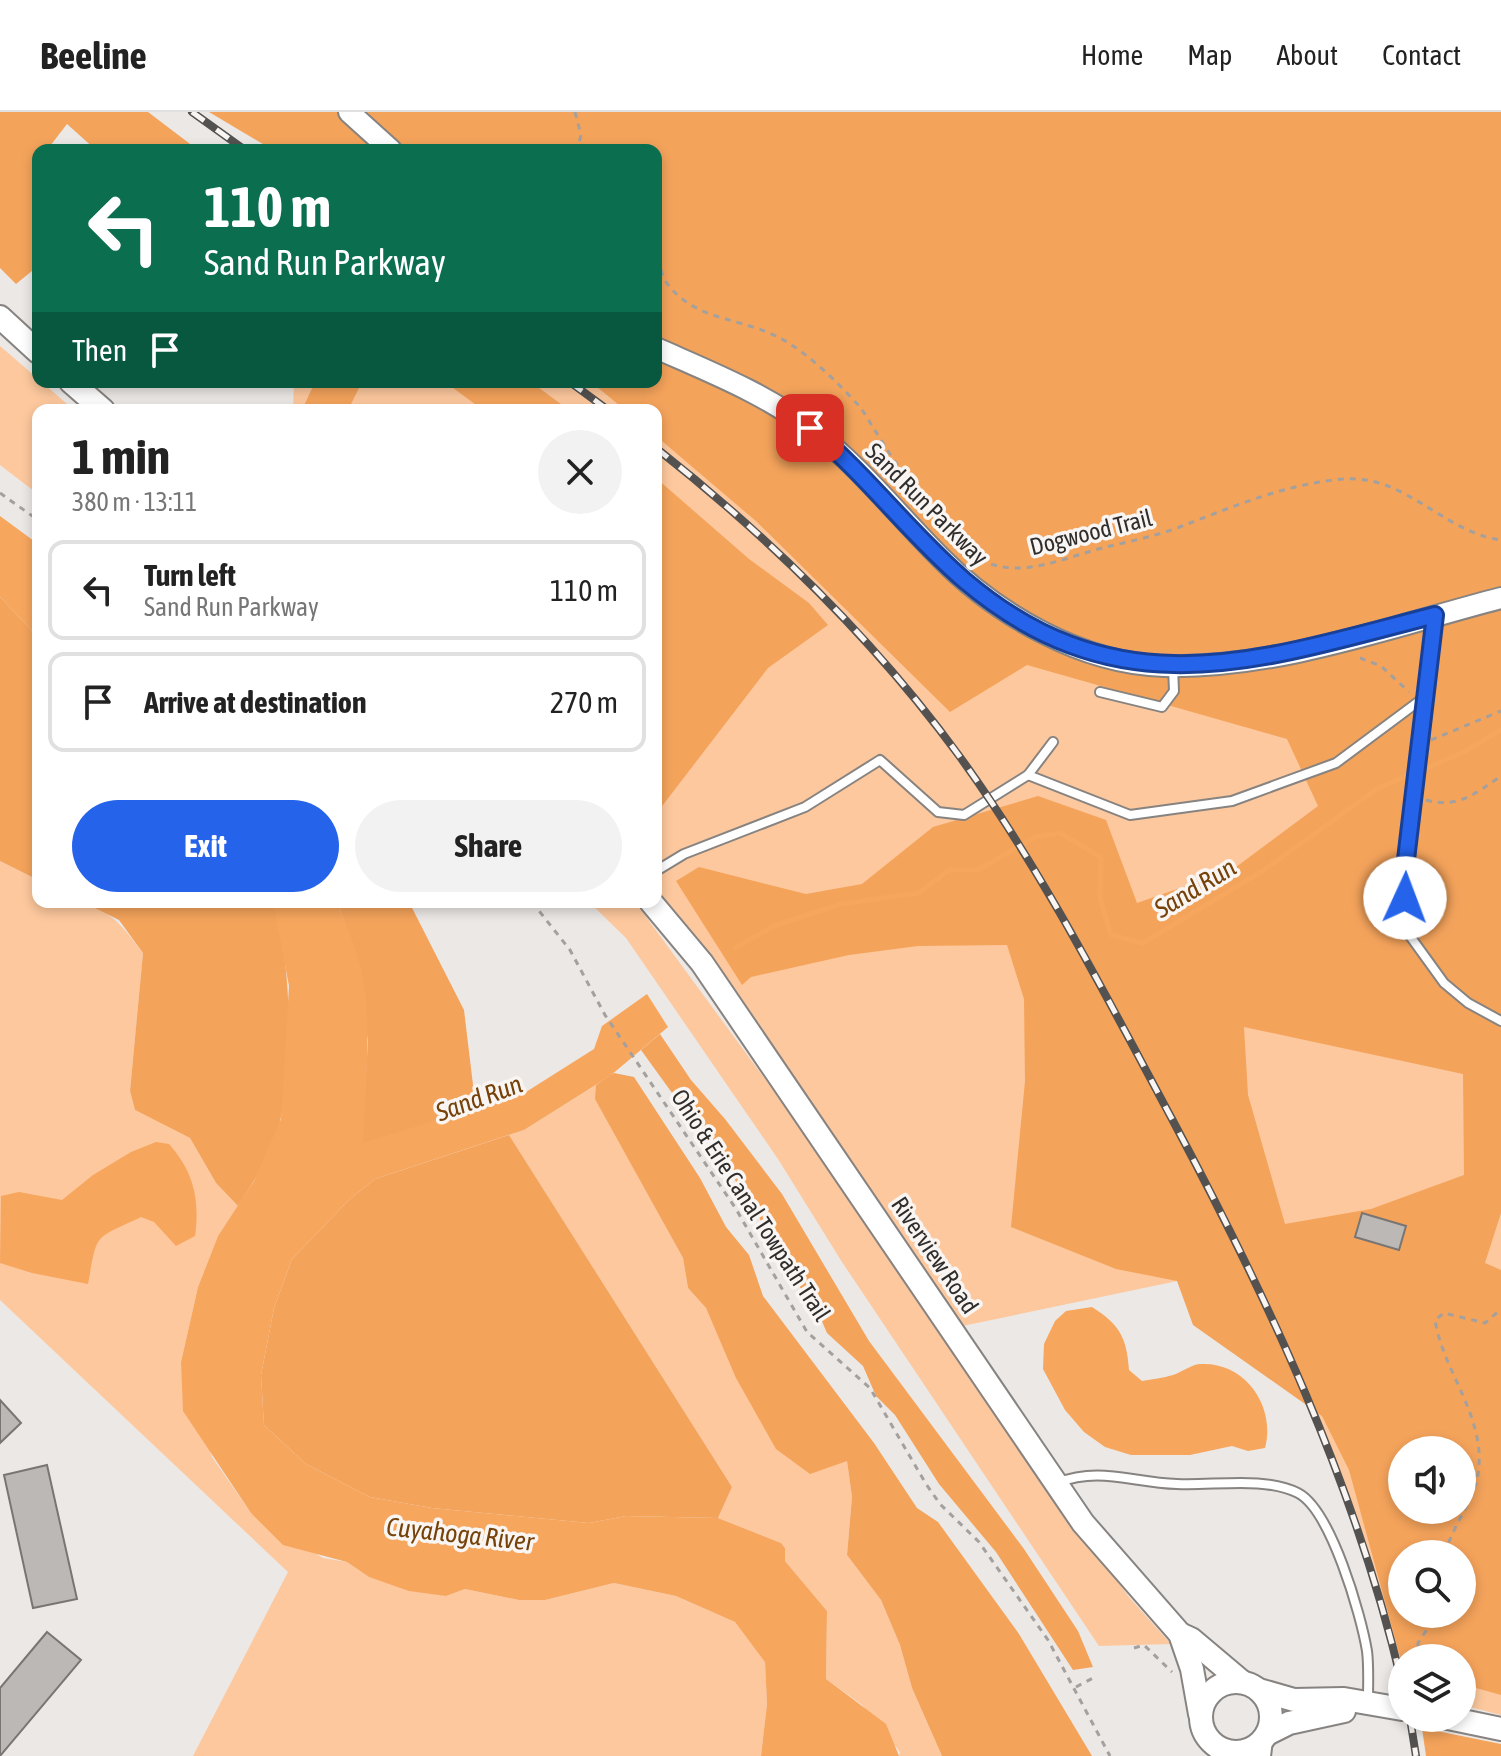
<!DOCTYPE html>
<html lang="en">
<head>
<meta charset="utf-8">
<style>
  :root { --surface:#fff; --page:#f2f2f2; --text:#222; --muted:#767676; --line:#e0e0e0; --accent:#2563eb }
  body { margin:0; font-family:"Asap Condensed",sans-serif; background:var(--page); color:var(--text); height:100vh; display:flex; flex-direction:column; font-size:30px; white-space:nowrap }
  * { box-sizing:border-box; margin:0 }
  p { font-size:26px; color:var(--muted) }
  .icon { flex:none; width:44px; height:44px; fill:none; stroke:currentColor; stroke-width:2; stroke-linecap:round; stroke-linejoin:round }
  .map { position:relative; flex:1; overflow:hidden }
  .panel { position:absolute; left:32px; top:292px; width:630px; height:504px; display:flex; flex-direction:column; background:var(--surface); border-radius:16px; box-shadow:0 4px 12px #0003 }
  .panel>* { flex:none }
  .hud { position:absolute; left:32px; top:32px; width:630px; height:244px; border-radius:16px; box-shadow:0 4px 12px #0003; background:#0b6e4f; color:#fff; overflow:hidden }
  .tools { position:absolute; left:1388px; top:1324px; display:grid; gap:16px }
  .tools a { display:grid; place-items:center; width:88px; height:88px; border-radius:50%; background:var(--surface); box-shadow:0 4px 12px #0003; font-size:40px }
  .pin { position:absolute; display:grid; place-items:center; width:68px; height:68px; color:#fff; margin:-34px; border-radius:16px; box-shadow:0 4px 12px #0006 }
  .me { position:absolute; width:88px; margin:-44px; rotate:2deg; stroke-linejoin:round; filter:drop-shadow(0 0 6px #0008) }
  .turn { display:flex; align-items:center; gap:28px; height:168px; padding:0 40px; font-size:36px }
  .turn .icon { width:104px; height:104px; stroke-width:2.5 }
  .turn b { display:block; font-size:56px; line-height:68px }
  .then { display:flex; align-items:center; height:76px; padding:0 40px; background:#0003; gap:16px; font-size:30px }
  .round { display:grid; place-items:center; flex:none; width:84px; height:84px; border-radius:42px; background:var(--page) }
  .summary { display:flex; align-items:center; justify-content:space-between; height:136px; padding:0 40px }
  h1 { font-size:48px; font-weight:700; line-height:60px }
  .action { display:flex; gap:16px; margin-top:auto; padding:16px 40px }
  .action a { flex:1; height:92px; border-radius:48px; background:var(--accent); color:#fff; font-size:32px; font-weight:700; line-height:92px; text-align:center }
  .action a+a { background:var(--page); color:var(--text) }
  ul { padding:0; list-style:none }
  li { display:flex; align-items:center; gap:24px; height:100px; margin:0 16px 12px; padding:0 24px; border:4px solid var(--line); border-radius:16px }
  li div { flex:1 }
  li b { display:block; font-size:30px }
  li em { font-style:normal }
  header { display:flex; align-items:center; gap:48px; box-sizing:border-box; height:112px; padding:0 40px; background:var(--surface); border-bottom:2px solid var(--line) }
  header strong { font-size:38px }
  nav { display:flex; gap:44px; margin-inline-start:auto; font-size:28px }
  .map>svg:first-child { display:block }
  .green { fill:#fdc89d; fill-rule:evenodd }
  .forest { fill:#f4a35b; fill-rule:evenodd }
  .water { fill:#f7a65e }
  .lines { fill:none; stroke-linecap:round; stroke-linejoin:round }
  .stream { stroke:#f7a65e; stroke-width:5 }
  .building { fill:#bcb8b5; stroke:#797573; stroke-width:2 }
  .service-casing { stroke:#878380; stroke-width:12 }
  .tertiary-casing { stroke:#878380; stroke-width:24 }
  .secondary-casing { stroke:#878380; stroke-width:26 }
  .path { stroke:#a3a09e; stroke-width:3; stroke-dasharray:6 6; stroke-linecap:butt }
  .service { stroke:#fff; stroke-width:8 }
  .tertiary { stroke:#fff; stroke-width:20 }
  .secondary { stroke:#fff; stroke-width:22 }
  .rail-casing { stroke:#545251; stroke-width:8 }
  .rail { stroke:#f9f5f2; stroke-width:5; stroke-dasharray:15; stroke-linecap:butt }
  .route-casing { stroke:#184099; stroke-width:20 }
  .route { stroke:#2563eb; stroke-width:14 }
  .labels { text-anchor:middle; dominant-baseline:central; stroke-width:7; stroke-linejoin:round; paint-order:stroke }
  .street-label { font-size:24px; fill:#2f2e2d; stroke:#f9f5f2 }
  .water-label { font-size:26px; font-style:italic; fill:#76420a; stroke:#f9f5f2 }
</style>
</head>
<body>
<header>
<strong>Beeline</strong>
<nav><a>Home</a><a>Map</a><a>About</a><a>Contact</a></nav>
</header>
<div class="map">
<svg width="1501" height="1644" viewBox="0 0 1501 1644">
  <rect width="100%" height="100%" fill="#ece8e5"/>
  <g class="green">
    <path d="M1501,0V1603L1462,1593V1546H1402V1572C1368,1426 1314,1289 1249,1154L953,1216L656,790V298H293L294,270H656V38ZM1402,1338H1462V1398H1402ZM1402,1442H1462V1502H1402Z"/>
    <path d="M0,234L74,298H38V382L0,353Z"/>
    <path d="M0,749L38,768V790C96,790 108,793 143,841L130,979L135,998L190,1026L216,1071L238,1094L218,1124L198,1175L181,1250L212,1345L251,1401L323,1446L347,1450L369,1465L446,1484L465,1477L519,1488H545L614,1471L676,1484L735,1510L765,1549L767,1592L761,1644H193L288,1460L0,1188Z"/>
    <path d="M589,790H633L641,798L773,978L1128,1484L1171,1532L1099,1534L842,1150L778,1047L626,826Z"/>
    <path d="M596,973V987L683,1146L688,1176L706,1196L721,1229L847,1349L852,1385L847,1443L881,1488L900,1533L912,1576L942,1644H899L900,1640L862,1593L826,1567L827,1499L785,1449V1436L781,1431L718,1406L732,1375L509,1023L524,1018Z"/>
  </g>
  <g class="forest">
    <path d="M0,0H148L198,38H96L67,12L47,38H38V154L16,172L0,156Z"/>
    <path d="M209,0H1501V1101L1485,1151L1501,1158V1583L1462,1572V1546H1402V1552L1349,1358L1322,1304L1193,1213L1177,1169L1116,1157L1011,1115L1025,969L1024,887L1007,833L918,834L849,843L751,865L742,873L676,769L699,755L806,782L862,772L933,715L1038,684L1106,708L1137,791L1232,758L1318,694L1287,627L1027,553L950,600L757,410L656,324V298H625L591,270H656V38H273ZM1244,915L1463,962L1464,1063L1371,1097L1285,1112L1248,983ZM1402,1338H1462V1398H1402ZM1402,1442H1462V1502H1402Z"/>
    <path d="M315,270H362L348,298H302Z"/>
    <path d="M445,270H531L569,298H483Z"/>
    <path d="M656,366L749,447L809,491L828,513L768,556L656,702Z"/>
    <path d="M0,485L38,525V768L0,749Z"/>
    <path d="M83,790H273C291,847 294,947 281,1005C275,1036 255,1068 238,1094L216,1071L190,1026L135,998L130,979L143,841L119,808Z"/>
    <path d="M337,790H409L464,898L476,998L362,1032L368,928L345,811Z"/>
    <path d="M660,922L691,968L725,1007L782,1082L869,1229L1024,1437L1078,1519L1093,1555L1073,1558L996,1440L939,1372L895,1303L876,1284L863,1254L827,1221L815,1193L776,1147L756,1097L641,938Z"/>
    <path d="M614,961L634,965L700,1066L726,1115L749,1143L763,1184L874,1331L917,1396L938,1410L1019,1522L1092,1644H942L912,1576L900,1533L881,1488L847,1443L852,1385L847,1349L810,1362L776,1337L736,1266L706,1196L688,1176L683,1146L595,987L596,973Z"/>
    <path d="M509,1023L732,1375L718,1406L626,1404L589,1411L432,1396L370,1385L306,1352L264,1313L261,1263L274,1196L292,1147L349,1088L375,1067Z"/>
    <path d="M1422,1616L1501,1632V1644H1426Z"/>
  </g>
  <g class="water">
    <path d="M0,404L38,432V525L0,485Z"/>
    <path d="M273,790H337C346,814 359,840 363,866C372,921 365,976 363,1031L526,980L594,937L602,914L647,882L668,915L610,964L524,1018L375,1067L349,1088L292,1147L274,1196L261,1263L264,1313L306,1352L370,1385L432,1396L589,1411L626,1404L718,1406L781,1431L785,1436V1449L827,1499L826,1567L886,1612L899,1644H761L767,1592L765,1550L735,1510L676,1484L614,1471L545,1488H519L465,1477L446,1484L409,1479L369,1465L347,1450L283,1433L251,1401L183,1299L181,1250L198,1175L218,1124L254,1069L281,1007L289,874Z"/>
    <path d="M156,1030L169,1032C194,1060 200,1088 195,1124L176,1134L154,1110L141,1105C93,1128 98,1119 88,1172L32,1161L0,1151L1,1084L19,1080L62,1088L93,1063L131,1040Z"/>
    <path d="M1092,1195C1119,1212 1127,1225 1129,1258L1142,1269C1152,1267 1163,1266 1173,1263C1182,1260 1192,1252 1201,1252C1246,1250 1276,1295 1265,1336L1248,1339L1232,1334L1190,1343H1131L1105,1335L1084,1320L1065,1298L1043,1257L1044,1232L1055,1209L1066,1199Z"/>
  </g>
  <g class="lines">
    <path class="stream" d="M735,836L774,814L841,792L919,781L949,758H978L1035,725L1060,721L1101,745L1100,786L1111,823L1143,831L1264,758L1378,676L1462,641L1501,618"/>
  </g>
  <g class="building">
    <path d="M1362,1101L1406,1114L1399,1138L1355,1125Z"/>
    <path d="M0,1288L21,1311L0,1331Z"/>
    <path d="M47,1353L77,1487L33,1496L4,1363Z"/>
    <path d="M47,1520L81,1548L0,1644V1576Z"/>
  </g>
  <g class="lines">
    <defs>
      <g id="service">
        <path d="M1435,506L1405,756L1410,824L1444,871L1468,891L1501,909"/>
        <path d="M1100,580L1162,595L1174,579L1173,555"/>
        <path d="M1028,663L1053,630"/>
        <path d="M656,759L684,742L805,695L880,648L938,700L964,703L1028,663L1130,703L1232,689L1336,651L1426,584"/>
        <path d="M1057,1371C1100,1354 1133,1371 1177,1372C1213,1374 1264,1364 1298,1381C1331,1398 1361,1503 1367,1539C1369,1555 1368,1572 1368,1588"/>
      </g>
      <g id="tertiary">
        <path d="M349,0L391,38"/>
        <path d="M656,236C710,260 764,281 811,317C860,354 897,402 940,445C996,502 1082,552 1164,554C1277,557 1393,514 1501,486"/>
        <path d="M1217,1635L1224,1644"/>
        <path d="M1260,1644L1262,1628"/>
      </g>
      <g id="secondary">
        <path d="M0,205L38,240"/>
        <path d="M71,270L103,298"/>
        <path d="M651,790L702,851L1083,1411L1180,1522L1192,1557L1200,1602"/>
        <path d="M1180,1522L1191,1527L1242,1570"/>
        <circle cx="1236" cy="1605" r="35"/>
        <path d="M1259,1578L1294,1588L1344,1587L1402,1597"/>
        <path d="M1448,1606L1501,1617"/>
        <path d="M1267,1622L1289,1611L1344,1599"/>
      </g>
    </defs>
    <use href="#service" class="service-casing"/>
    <use href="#tertiary" class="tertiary-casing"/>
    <use href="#secondary" class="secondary-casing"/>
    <g class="path">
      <path d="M575,0L581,23L577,38"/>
      <path d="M656,147C660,154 662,163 666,170C693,208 737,205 776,224C808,240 837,270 861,296C886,336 941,428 981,448C1022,468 1065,445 1106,435C1131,429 1157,424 1182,414C1235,394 1288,371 1345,367C1406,363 1443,420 1501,428"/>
      <path d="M0,381L38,408"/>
      <path d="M1360,546L1381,554L1409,580"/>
      <path d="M1431,628L1501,599"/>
      <path d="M1426,688C1458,697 1476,681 1501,664"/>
      <path d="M532,790L570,838L605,903L736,1097L807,1220L870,1276L926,1372L940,1392L979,1430L1048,1528L1110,1644"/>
      <path d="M1445,1442C1452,1414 1473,1391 1478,1362C1487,1306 1443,1260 1435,1208L1444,1201L1485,1211L1501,1197"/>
      <path d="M1134,1536L1144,1533L1172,1560"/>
      <path d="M1418,1546V1531L1437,1502"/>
      <path d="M1076,1575L1093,1566"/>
    </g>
    <use href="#service" class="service"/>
    <use href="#tertiary" class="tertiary"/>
    <use href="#secondary" class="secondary"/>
    <defs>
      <g id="rail">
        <path d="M192,0L245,38"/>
        <path d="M570,270L608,298"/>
        <path d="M656,336C770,426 874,527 960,645C1042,758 1106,884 1172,1007C1269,1189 1355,1371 1402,1572"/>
        <path d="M1410,1606L1416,1644"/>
      </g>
    </defs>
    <use href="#rail" class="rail-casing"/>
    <use href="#rail" class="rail"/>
  </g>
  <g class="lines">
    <defs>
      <path id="route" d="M810,316C866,362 910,422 965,469C1120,600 1260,548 1435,503L1405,756V786"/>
    </defs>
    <use href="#route" class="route-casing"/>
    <use href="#route" class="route"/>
  </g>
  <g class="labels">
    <g class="street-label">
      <text transform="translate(927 392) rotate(45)">Sand Run Parkway</text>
      <text transform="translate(1091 420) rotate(-14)">Dogwood Trail</text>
      <text transform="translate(751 1093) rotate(57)">Ohio &amp; Erie Canal Towpath Trail</text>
      <text transform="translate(935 1143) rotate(56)">Riverview Road</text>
    </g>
    <g class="water-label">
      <text transform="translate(1195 776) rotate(-31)">Sand Run</text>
      <text transform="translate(479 986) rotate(-20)">Sand Run</text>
      <text transform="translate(460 1422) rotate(6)">Cuyahoga River</text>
    </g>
  </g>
</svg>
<div class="tools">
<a><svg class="icon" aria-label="sound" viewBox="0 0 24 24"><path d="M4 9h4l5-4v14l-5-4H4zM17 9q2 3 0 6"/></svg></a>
<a><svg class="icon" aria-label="search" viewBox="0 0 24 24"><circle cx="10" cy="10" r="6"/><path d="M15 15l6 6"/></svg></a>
<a><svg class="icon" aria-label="layers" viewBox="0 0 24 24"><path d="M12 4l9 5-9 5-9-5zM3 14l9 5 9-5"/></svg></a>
</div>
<div class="pin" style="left:810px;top:316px;background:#d93025"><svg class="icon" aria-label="arrive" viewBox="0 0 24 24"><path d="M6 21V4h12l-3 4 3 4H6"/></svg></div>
<svg class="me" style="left:1405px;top:786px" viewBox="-20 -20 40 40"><circle r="19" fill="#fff"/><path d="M0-13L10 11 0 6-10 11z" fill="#2563eb"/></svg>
<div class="hud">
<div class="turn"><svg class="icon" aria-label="left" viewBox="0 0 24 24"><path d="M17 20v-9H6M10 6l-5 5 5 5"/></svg><div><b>110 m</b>Sand Run Parkway</div></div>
<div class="then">Then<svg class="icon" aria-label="arrive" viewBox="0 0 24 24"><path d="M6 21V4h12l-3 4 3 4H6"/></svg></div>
</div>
<section class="panel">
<div class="summary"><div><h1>1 min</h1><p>380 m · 13:11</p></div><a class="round"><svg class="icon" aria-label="close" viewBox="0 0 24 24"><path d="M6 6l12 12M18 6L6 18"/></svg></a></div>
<ul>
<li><svg class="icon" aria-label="left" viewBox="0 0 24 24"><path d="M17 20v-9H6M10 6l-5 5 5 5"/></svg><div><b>Turn left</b><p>Sand Run Parkway</p></div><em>110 m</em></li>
<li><svg class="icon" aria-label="arrive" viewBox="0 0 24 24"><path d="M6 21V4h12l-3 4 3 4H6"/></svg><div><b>Arrive at destination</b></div><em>270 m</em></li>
</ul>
<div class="action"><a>Exit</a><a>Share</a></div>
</section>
</div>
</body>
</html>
